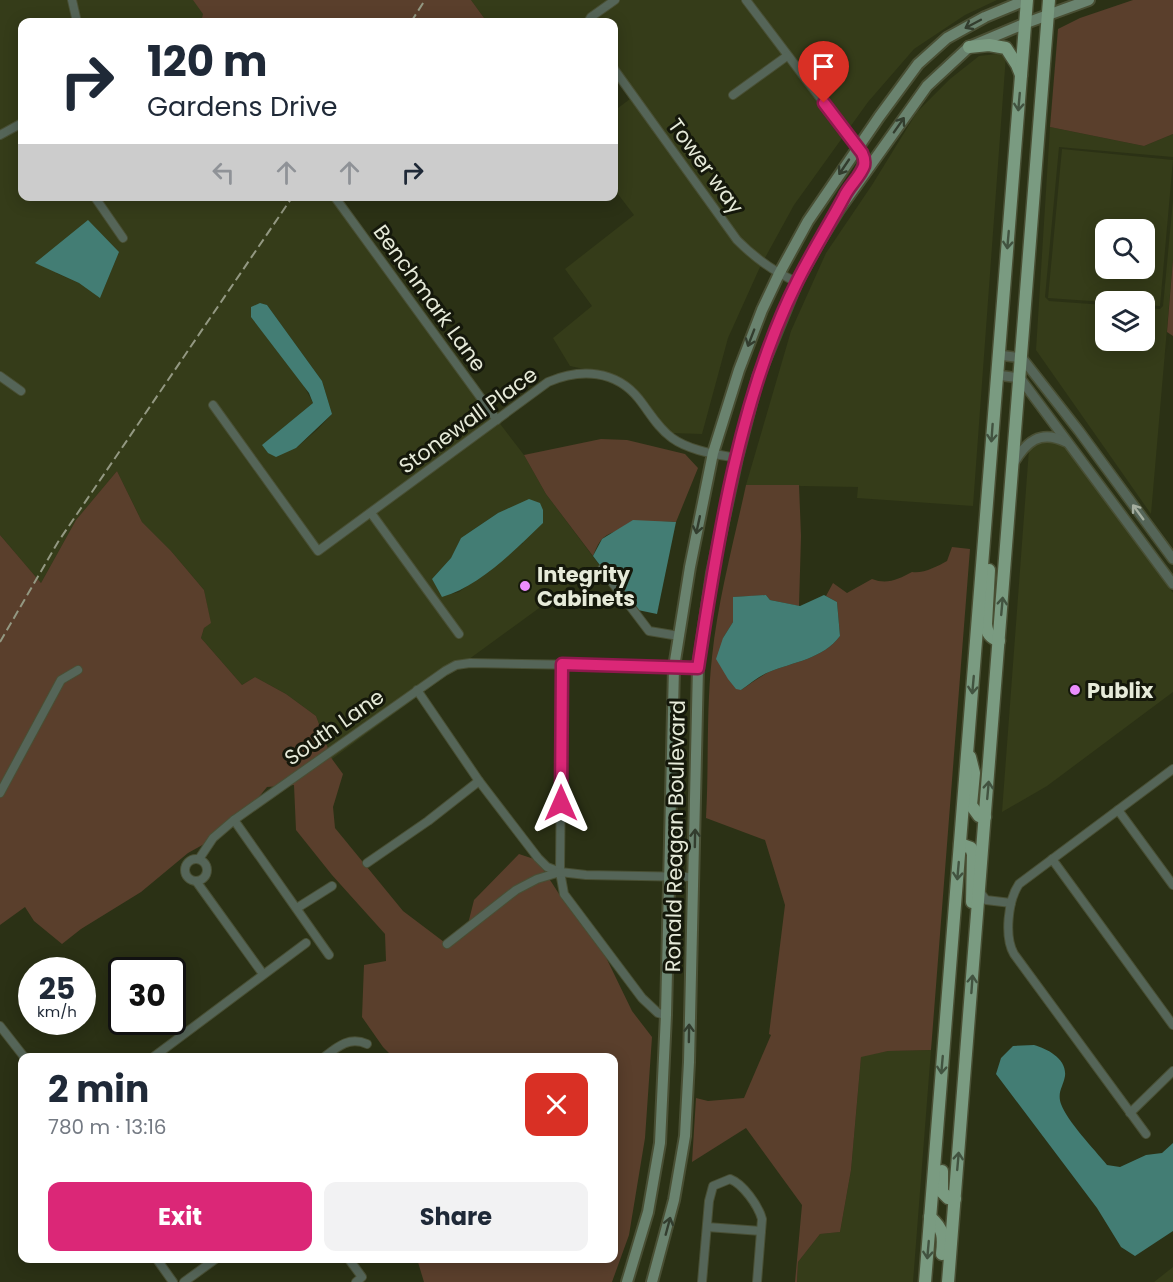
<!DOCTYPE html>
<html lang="en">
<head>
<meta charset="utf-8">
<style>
  :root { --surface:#fff; --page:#f2f2f3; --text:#1f2937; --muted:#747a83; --accent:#db2777 }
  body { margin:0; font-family:Poppins,sans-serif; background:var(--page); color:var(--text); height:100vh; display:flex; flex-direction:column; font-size:22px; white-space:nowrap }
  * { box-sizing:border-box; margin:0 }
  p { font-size:20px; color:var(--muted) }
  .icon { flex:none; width:33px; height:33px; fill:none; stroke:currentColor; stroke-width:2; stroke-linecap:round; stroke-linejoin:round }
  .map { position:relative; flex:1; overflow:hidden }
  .side { position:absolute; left:18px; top:1053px; width:600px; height:210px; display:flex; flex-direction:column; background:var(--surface); border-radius:12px; box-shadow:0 3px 15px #0003 }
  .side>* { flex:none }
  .banner { position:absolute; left:18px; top:18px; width:600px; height:183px; border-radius:12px; box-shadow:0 3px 15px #0003; background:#fff; color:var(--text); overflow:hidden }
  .fabs { position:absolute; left:1095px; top:219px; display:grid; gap:12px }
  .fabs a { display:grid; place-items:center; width:60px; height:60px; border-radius:12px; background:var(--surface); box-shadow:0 3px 15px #0003; font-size:30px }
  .speed { position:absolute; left:18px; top:957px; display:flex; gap:12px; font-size:30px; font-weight:700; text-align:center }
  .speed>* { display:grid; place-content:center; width:78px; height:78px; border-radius:50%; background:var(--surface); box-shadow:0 3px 15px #0003; line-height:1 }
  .speed small { font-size:15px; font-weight:400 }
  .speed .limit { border:3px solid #111; border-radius:9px; background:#fff; color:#111 }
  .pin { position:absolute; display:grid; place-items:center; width:51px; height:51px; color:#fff; margin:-62px -26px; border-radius:50% 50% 50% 0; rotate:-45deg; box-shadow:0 0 6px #0007 }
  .pin .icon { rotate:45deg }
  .me { position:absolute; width:66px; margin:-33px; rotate:0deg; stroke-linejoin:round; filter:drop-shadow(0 0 4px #0008) }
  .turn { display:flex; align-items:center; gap:21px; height:126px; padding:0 30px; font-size:27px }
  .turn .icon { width:78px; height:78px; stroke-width:2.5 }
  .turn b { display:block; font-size:42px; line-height:51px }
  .lanes { display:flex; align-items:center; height:57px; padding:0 30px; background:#0003; justify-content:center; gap:30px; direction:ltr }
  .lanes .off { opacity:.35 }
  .round { display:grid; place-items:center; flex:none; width:63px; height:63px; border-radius:12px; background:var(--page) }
  .head { display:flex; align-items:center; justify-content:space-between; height:102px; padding:0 30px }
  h1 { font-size:36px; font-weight:700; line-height:45px }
  .button { display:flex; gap:12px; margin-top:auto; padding:12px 30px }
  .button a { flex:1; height:69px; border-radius:12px; background:var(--accent); color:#fff; font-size:24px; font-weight:700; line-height:69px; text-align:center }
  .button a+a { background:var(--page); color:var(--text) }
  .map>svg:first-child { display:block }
  .built { fill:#353c19; fill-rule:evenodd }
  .green { fill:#5a3f2c }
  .water { fill:#437d74 }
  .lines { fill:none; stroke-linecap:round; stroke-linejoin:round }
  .minor-casing { stroke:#494f34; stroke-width:10 }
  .tertiary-casing { stroke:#494f34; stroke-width:12 }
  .secondary-casing { stroke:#494f34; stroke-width:14 }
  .primary-casing { stroke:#494f34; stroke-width:15 }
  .minor { stroke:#556558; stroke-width:8 }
  .tertiary { stroke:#556558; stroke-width:9 }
  .secondary { stroke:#6a836f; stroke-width:10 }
  .primary { stroke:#7a9b81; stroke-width:12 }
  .rail { stroke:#939882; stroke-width:2; stroke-dasharray:9 4.5; stroke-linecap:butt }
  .oneway { stroke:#333d2e }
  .oneway2 { stroke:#425340 }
  .oneway3 { stroke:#a5ae9f }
  .route-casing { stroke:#8e194d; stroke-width:15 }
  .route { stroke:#db2777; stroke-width:10 }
  .poi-dot { fill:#eb8dfc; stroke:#15180b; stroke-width:2 }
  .labels { text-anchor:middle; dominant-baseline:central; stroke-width:6; stroke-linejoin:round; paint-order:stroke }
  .street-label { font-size:21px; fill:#e6ead9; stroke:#15180b }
  .poi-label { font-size:21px; font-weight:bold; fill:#e6ead9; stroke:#15180b; text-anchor:start }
</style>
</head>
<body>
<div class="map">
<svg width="1173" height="1282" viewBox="0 0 1173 1282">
  <rect width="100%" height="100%" fill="#2b3115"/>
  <g class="built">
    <path d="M0,0H195L204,12L201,22H22V196L339,197L494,416L524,455L546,494L600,566L579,579L332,759L316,716L286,694L255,677L242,685L201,638L204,628L210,621L204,590L171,551L142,522L117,471L76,520L41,583L0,535ZM119,252L100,297L79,283L56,273ZM260,303L267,305L322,381L332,414L318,429L296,448L268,453L263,445L313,403ZM498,513L523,543L459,592L443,596L432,579L451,558L461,538Z"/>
    <path d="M471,0H997L965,15L914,49L868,102L794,205L760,267L728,338L702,434L671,433L640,399L608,374L570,366L553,338L592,306L565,269L634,215L614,189V111L634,96L614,68V22H487Z"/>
    <path d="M1005,53L1006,55L973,506L857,498L858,487L746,485L791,331L826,253L872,185L917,112L950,79L979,56Z"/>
    <path d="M1050,127L1144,146L1173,134V157L1059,147L1045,297L1049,301L1105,305L1106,340H1144L1145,308L1160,309L1163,306L1173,200V259L1151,514L1036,350Z"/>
    <path d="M1062,149L1173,160L1160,306L1145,305L1144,302H1105L1048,298ZM1106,230H1144V268H1106Z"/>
    <path d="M1052,441L1064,445L1173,593V692L1047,786L1002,812L1029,449L1042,442Z"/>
    <path d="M931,1050L913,1282H797L798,1262L820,1234L840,1232L851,1170L861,1056L888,1051Z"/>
    <path d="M1173,1267V1282H1154Z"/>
  </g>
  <g class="green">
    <path d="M193,0H471L487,22H201L203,14Z"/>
    <path d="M1133,0H1173V134L1144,146L1050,127L1058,29L1080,18Z"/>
    <path d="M1173,259V336L1167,332Z"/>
    <path d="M601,439L627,440L685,454L698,468L676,522C660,520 613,527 602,539C598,543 595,551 593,556L546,494L524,455Z"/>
    <path d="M117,471L142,522L171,551L204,590L211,623L204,628L201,638L242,685L255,677L286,694L316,716L332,759L343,774L333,807L335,828L403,911L448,945L465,936L474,900L519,854L537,860L563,900L600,945L632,1011L652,1037L645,1138L629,1235L612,1282H424L417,1259L614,1258V1058L393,1057L383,1047L362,1017L364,965L386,961L385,934L332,875L296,830L294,785L267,787L240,820L224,833L188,853L141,892L81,929L62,944L34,921L25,907L0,925V535L41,583L76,520Z"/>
    <path d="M746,485H799L801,536L799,606L770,600L766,595L734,597L733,622L723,638L741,690C750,684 759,677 769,672C793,662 823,659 840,636L837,602L826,596L833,583L847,593L872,579C887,585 899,579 912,572C923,574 938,566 947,561L952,547L970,549L931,1050L888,1051L861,1057L851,1170L840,1232L820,1234L798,1262L797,1282H795L802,1205L746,1128L692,1162L696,1098L708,1101L744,1098L771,1035L769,1034L785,905L765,840L706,818C709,764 706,710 712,657C718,599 734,541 746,485Z"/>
  </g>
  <g class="water">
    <path d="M88,220L119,252L100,298L79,283L35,263Z"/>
    <path d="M260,303L267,305L322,381L332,414L296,448L276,457L268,453L262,445L313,403L309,393L251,317V307Z"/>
    <path d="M529,499L540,503L543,510V523C516,549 479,587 442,597L432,579L451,558L461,538L498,513Z"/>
    <path d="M633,520L676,522L657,614L633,609L593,556L602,539Z"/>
    <path d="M766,595L770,600L800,606L824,595L837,602L840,636C823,659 793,662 769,672C759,676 750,684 741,690L736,689L728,679L716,659L723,638L733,622V597Z"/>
    <path d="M1034,1045C1048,1049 1067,1059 1065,1076C1063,1087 1057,1092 1061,1104C1067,1121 1094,1149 1107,1165L1120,1167L1146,1155L1162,1153L1173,1143V1231L1135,1256L1121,1247L1097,1208L996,1074L1001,1058L1013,1046Z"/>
  </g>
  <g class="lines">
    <defs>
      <g id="minor">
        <path d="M72,0L77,22"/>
        <path d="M746,0L858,148"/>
        <path d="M588,22L591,17L615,0"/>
        <path d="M614,69L737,240C755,258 774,272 797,282"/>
        <path d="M733,95L787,56"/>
        <path d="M0,135L22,123"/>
        <path d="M94,196L123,238"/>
        <path d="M334,196L497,420"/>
        <path d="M0,376L21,391"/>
        <path d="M213,405L318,551L548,382C581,368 616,370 639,399C650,413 658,428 672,438C690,451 716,454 737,458"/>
        <path d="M371,513L459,634"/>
        <path d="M602,569L649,631L679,636"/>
        <path d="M417,690L479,781L538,858L547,867L560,872L564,894L642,998L658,1013L666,1015"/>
        <path d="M0,793L61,680L78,670"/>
        <path d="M1118,810L1173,885"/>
        <path d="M234,820L329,955"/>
        <circle cx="196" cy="870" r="11"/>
        <path d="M199,859L213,838L234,820L445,671L456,665L470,663L698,667"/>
        <path d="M1052,859L1173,1025"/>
        <path d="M367,863L428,821L479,781"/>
        <path d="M560,872L562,664"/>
        <path d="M196,881L263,974"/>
        <path d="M980,892L986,900L1011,903"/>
        <path d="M297,908L332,886"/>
        <path d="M447,944L516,890L537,879L560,872L586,875L694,877"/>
        <path d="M0,1026L25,1058"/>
        <path d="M152,1058L306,943"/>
        <path d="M323,1058C337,1047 349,1036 367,1044"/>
        <path d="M1130,1113L1173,1071"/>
        <path d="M1146,1134L1014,954C1004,937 1008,900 1019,884L1173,769"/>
        <path d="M707,1227L761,1231"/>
        <path d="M156,1258L173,1282"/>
        <path d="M348,1258L362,1277L356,1282"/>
        <path d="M184,1282L217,1258"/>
        <path d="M702,1282L709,1201L713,1186L730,1179C743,1184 758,1205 762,1219L757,1282"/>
      </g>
      <g id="tertiary">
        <path d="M999,355L1022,358L1079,431L1173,559"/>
        <path d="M997,375L1020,378L1173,584"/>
        <path d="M1013,464C1026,442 1040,429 1066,442"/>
      </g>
      <g id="secondary">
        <path d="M858,148C866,157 865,164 859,174"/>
        <path d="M627,1282L648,1212L660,1143L666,1015L674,667L690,567L713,453L739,370L762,310L779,274L808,221L879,117L918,64L947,38L985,17L1026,0"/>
        <path d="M652,1282L674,1200L685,1136L689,1062L698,667L712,573L737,458L758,377L797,282L819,242L838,211L927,86L969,47L1026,23L1089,0"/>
      </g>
      <g id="primary">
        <path d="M969,47L989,45L1006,48L1017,65L1021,75"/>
        <path d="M989,570L986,624C987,634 990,637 999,641"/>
        <path d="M970,757L974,773L971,805L979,816L985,817"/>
        <path d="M960,844L971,848L973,854L972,902"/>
        <path d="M942,1171V1192L948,1198L955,1199"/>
        <path d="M930,1217C944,1229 944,1237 942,1254"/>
        <path d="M925,1282L1027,0"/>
        <path d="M948,1282L1049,0"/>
      </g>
    </defs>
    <use href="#minor" class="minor-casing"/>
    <use href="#tertiary" class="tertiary-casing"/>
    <use href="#secondary" class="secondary-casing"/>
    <use href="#primary" class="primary-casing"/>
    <use href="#minor" class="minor"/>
    <use href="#tertiary" class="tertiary"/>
    <use href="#secondary" class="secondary"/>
    <use href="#primary" class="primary"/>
    <g class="rail">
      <path d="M411,22L425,0"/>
      <path d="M0,642L58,542L293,196"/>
    </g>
  </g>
  <defs><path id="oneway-shaft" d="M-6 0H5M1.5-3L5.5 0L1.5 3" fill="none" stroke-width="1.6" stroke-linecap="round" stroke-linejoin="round" transform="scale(1.5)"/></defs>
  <g class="oneway">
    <use href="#oneway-shaft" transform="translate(973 24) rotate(152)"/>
    <use href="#oneway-shaft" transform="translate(899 125) rotate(-55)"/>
    <use href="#oneway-shaft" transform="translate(844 167) rotate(124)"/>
    <use href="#oneway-shaft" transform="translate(751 338) rotate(111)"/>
    <use href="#oneway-shaft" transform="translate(698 525) rotate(102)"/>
    <use href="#oneway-shaft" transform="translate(695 838) rotate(-89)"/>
    <use href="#oneway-shaft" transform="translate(689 1033) rotate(-89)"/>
    <use href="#oneway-shaft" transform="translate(668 1226) rotate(-75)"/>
  </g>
  <g class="oneway2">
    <use href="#oneway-shaft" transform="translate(1019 102) rotate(95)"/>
    <use href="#oneway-shaft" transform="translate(1008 240) rotate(95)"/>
    <use href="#oneway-shaft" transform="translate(992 433) rotate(94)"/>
    <use href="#oneway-shaft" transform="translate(1002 606) rotate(-85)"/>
    <use href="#oneway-shaft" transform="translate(973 685) rotate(95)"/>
    <use href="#oneway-shaft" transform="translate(988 790) rotate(-85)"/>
    <use href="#oneway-shaft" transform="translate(958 871) rotate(95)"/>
    <use href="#oneway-shaft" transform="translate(972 984) rotate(-86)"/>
    <use href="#oneway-shaft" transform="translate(942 1065) rotate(95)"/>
    <use href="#oneway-shaft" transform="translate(958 1161) rotate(-85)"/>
    <use href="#oneway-shaft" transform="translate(928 1250) rotate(95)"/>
  </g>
  <use class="oneway3" href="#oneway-shaft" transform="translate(1138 512) rotate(-126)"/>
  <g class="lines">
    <defs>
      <path id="route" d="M561,803L562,664L698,668C717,542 740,394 798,280C812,252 829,225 844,197C849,186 860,177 864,166C865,161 864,157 862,153L824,103"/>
    </defs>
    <use href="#route" class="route-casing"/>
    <use href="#route" class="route"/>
  </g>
  <g class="poi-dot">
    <circle cx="525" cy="586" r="6"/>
    <circle cx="1075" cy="690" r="6"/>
  </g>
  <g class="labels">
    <g class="street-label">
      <text transform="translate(706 166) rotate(54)">Tower way</text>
      <text transform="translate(430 298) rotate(54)">Benchmark Lane</text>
      <text transform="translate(468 420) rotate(-36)">Stonewall Place</text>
      <text transform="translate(334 727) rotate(-35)">South Lane</text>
      <text transform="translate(675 836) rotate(-89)">Ronald Reagan Boulevard</text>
    </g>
    <g class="poi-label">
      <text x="537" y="574">Integrity<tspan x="537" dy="24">Cabinets</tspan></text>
      <text x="1087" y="690">Publix</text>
    </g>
  </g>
</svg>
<div class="fabs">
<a><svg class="icon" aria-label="search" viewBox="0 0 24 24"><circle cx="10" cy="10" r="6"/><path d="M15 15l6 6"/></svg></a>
<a><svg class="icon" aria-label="layers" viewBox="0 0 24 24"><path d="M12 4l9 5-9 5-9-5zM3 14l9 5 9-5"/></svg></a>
</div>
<div class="speed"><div>25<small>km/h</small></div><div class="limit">30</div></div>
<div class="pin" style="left:824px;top:103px;background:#d93025"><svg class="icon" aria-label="arrive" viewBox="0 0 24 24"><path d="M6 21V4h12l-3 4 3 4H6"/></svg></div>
<svg class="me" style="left:561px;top:803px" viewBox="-20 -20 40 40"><path d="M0-17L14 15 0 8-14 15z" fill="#db2777" stroke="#fff" stroke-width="4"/></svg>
<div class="banner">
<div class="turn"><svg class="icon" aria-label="right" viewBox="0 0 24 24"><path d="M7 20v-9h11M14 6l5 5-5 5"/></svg><div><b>120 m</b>Gardens Drive</div></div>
<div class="lanes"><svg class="icon off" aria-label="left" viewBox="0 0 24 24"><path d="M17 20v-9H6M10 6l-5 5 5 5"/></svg><svg class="icon off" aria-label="ahead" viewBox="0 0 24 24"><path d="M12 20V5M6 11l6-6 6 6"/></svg><svg class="icon off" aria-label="ahead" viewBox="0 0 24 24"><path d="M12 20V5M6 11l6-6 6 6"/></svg><svg class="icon" aria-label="right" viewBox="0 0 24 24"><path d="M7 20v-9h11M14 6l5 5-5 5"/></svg></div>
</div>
<section class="side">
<div class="head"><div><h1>2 min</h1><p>780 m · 13:16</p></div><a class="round" style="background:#d93025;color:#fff"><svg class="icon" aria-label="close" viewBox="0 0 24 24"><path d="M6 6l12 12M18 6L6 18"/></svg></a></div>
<div class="button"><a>Exit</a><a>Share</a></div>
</section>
</div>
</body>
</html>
